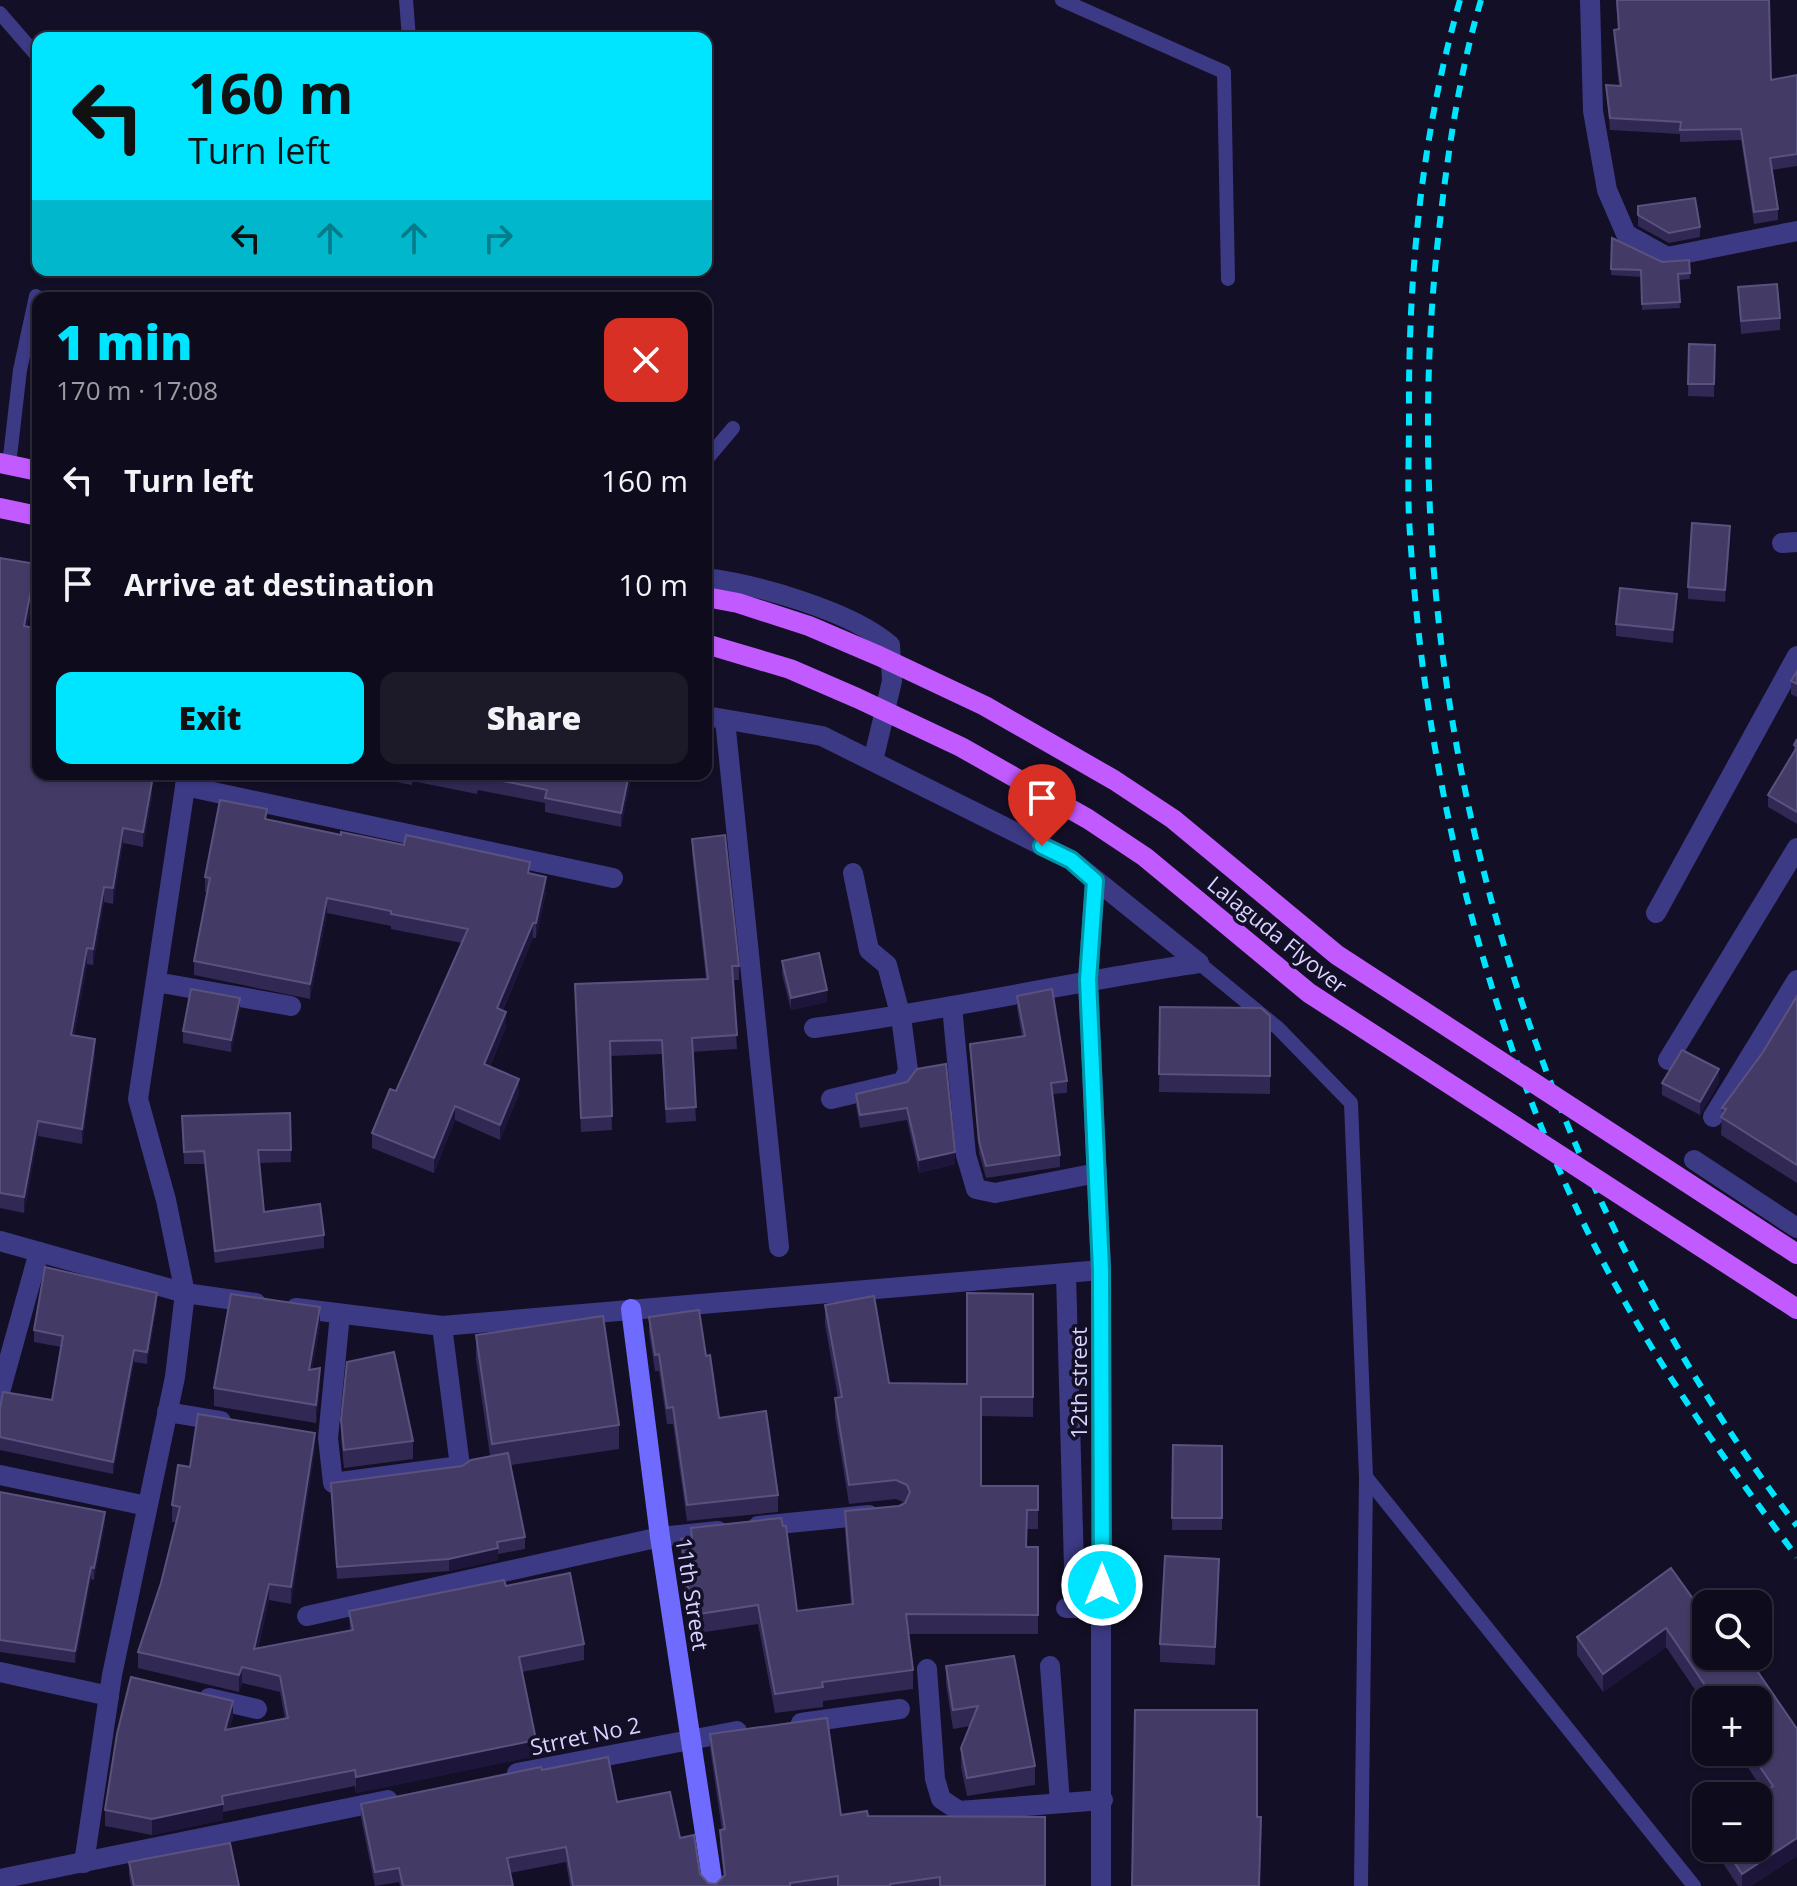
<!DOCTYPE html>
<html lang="en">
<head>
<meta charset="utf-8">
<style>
  :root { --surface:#0e0b1c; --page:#1c1929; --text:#f1f3f6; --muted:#9b9ba3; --line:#2e2b3b; --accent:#00e5ff }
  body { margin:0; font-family:"Open Sans",sans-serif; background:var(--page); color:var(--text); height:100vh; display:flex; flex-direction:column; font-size:30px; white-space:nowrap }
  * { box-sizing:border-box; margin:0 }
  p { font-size:26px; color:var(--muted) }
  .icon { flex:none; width:44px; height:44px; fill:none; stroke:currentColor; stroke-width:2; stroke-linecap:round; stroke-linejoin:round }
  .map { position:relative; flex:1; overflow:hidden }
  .drawer { position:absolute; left:32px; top:292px; width:680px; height:488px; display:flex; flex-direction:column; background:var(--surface); border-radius:16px; box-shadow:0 2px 6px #0004,0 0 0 2px var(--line) }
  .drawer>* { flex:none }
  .guide { position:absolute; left:32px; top:32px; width:680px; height:244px; border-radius:16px; box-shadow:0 2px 6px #0004,0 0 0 2px var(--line); background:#00e5ff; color:#111; overflow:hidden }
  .tools { position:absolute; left:1692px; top:1590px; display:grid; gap:16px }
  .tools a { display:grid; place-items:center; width:80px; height:80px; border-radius:16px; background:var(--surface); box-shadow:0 2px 6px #0004,0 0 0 2px var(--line); font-size:40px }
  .pin { position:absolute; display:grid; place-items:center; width:68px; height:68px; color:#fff; margin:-82px -34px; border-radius:50% 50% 50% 0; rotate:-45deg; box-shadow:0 0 8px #0007 }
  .pin .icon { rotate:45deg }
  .me { position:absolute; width:88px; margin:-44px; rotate:0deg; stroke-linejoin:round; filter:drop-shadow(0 0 6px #0008) }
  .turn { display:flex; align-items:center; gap:28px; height:168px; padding:0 24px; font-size:36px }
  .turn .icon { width:104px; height:104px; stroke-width:2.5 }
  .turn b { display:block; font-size:56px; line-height:68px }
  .lanes { display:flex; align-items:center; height:76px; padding:0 24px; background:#0003; justify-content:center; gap:40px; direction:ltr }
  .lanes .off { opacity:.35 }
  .round { display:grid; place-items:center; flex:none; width:84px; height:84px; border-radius:16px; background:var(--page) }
  .head { display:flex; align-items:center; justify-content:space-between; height:136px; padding:0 24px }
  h1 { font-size:48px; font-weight:800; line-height:60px; color:var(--accent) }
  .button { display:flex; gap:16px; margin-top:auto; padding:16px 24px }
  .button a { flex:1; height:92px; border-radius:16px; background:var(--accent); color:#111; font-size:32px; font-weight:800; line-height:92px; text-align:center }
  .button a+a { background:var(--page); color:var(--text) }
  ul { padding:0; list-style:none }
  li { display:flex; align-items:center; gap:24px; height:104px; padding:0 24px }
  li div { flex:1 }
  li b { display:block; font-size:30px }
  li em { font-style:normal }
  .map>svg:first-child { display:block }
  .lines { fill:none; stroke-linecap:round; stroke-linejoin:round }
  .lane { stroke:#3d3a85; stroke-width:14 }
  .street { stroke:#3d3a85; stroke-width:20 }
  .secondary { stroke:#6f6bff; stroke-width:20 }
  .primary { stroke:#c25bff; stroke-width:20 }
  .rail { stroke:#00e5ff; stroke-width:6; stroke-dasharray:12 10; stroke-linecap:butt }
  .primary-bridge { stroke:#c25bff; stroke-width:20 }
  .wall { fill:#312854 }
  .shaded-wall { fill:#1d163a }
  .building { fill:#433a66; stroke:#5a527e; stroke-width:2 }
  .route-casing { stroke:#0095a6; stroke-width:20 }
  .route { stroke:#00e5ff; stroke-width:14 }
  .labels { text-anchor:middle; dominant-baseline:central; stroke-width:7; stroke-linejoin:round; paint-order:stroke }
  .street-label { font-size:22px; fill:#d9d4ff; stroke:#130f26 }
</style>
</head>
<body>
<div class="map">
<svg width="1797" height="1886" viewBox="0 0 1797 1886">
  <rect width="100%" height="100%" fill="#130f26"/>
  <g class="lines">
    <g class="lane">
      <path d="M406,0L409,38"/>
      <path d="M1062,0L1224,72L1228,279"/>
      <path d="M0,13L38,57"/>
      <path d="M706,460L733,428"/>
      <path d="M9,465L20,370L36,296"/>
      <path d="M1199,963L1278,1028L1351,1103L1366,1477L1361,1886"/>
      <path d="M1366,1477L1694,1886"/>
    </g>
    <g class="street">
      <path d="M1590,0L1593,111L1607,190L1626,234L1667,257L1797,231"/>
      <path d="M1782,543L1797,542"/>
      <path d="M706,578C758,585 851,611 890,645L892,681L873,761"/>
      <path d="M706,716L822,736L1071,860L1199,963"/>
      <path d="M725,720L779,1247"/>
      <path d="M185,786L613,878"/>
      <path d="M1095,881L1088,980L1101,1270V1886"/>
      <path d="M1656,913L1797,656"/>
      <path d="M156,982L291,1006"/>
      <path d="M952,1006L966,1155L976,1189L995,1193L1097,1173"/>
      <path d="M814,1028C943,1011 1070,982 1199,963"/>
      <path d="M1668,1060L1797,848"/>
      <path d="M831,1099L903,1082L908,1070L901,1017L887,965L869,950L853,873"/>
      <path d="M1713,1117L1797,980"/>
      <path d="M1694,1160L1797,1228"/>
      <path d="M0,1241L185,1293L256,1303"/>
      <path d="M1066,1274L1074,1567"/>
      <path d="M296,1308L442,1326L1101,1270"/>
      <path d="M340,1314L328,1438L333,1483L460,1466L442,1326"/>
      <path d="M0,1392L39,1252"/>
      <path d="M167,1412L221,1421"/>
      <path d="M0,1475L147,1506"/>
      <path d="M758,1526L869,1515"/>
      <path d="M1066,1608H1102"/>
      <path d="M307,1616L660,1537L718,1531"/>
      <path d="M1050,1666L1060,1803"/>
      <path d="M927,1669L935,1779L941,1799L959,1811L1103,1800"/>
      <path d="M0,1672L109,1696"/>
      <path d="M209,1698L257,1709"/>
      <path d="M801,1723L900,1709"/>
      <path d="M517,1773L737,1731"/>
      <path d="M84,1863L112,1675L175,1377L185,1293L166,1200L138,1099L187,774"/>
      <path d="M0,1879L388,1800"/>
    </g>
    <path class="secondary" d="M631,1309L660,1537L713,1886"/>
    <g class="primary">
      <path d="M0,463L38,471"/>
      <path d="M0,508L38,516"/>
    </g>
    <g class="rail">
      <path d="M1460,0C1421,136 1408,277 1409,418C1409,457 1407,496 1410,534C1425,770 1481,1008 1583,1222C1640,1341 1718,1452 1797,1557"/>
      <path d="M1481,0C1458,77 1447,159 1438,239C1389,691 1521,1164 1797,1526"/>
    </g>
    <g class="primary-bridge">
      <path d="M706,597L738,603L809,626L879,656L985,706L1114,780L1173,819L1337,955L1797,1254"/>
      <path d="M706,644L790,669L857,698L961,747L1088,819L1145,857L1309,993L1797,1309"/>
    </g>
  </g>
  <g class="wall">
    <path d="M1616,0H1769L1771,80L1797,75V166L1772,170L1778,209V220L1754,224L1741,140L1680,142V134L1610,130L1606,85L1619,86L1614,41V30L1618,29Z"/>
    <path d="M1638,206L1700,227V237L1669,243L1638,226Z"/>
    <path d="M1612,238L1662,262L1689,260L1690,279L1678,280L1680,308L1642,310L1641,277L1611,275Z"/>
    <path d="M1738,287L1780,318V330L1741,334Z"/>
    <path d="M1689,344L1715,345L1714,397L1688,396Z"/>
    <path d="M1730,538L1725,602L1688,599V587Z"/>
    <path d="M0,558L36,580L27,627L148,781L152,797L143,847L123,843L113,904L104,902L93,965L87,964L74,1035L95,1055L82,1144L38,1136L24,1213L0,1208Z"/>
    <path d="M1677,606L1673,643L1616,636V624Z"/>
    <path d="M1797,671V697L1791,694V681Z"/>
    <path d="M1797,739V824L1768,807V795L1794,752V745Z"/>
    <path d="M356,774H631V779L621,827L545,812V803L478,790L477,794L412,781V785Z"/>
    <path d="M267,820L530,874L546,892L536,938H533L503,1010L506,1027L490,1066L519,1094L500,1140L455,1120L434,1173L372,1148V1133L396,1091L462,943L391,929V926L327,913L310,999L194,975V961L207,892H205V877Z"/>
    <path d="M692,839L739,966V980H733L737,1049L692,1052L696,1121L666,1123L662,1054L610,1056L612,1130L581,1132L575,984L706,979L692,853Z"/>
    <path d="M782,961L827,1002L791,1010L782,974Z"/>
    <path d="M1017,996L1067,1081V1093L1052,1094L1060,1155V1167L986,1178L979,1153L970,1044L1022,1037L1017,1008Z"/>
    <path d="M1797,996V1183L1721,1135L1722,1108L1763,1052Z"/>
    <path d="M1160,1007L1270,1016V1094L1159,1092Z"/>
    <path d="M240,1010L231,1052L183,1043V1031Z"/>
    <path d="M907,1082L955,1164L919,1173L907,1120L860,1128L856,1106V1094Z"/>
    <path d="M1719,1082L1700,1115L1662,1095V1083Z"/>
    <path d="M290,1113L291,1162L259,1163L264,1212L324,1235V1248L215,1263L204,1164H184L182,1116Z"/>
    <path d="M1033,1294V1417L981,1416V1486H1038V1529H1027L1026,1547H1038V1634H908L913,1670V1689L823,1701V1707L775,1713L758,1624L692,1634L681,1558V1539L691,1538V1528L797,1611L851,1604L845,1531V1511L899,1506L905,1503L896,1499L849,1504L835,1418V1398H838L825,1324V1305L889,1383L967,1384Z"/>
    <path d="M157,1306L147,1364L134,1362L113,1474L0,1450V1408L52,1400L61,1347L34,1342V1330Z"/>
    <path d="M649,1317L706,1356L719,1418L778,1495V1512L687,1521L673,1424H667L659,1371H655L649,1333Z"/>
    <path d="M320,1325L312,1369L320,1386L316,1423L214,1406V1388Z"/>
    <path d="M476,1335L619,1425V1449L511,1465L525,1537V1549L498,1554V1560L449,1571L337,1579L331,1483L462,1466L490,1456L476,1359Z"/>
    <path d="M341,1420L413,1441V1459L344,1468L341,1438Z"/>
    <path d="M1173,1445L1222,1446V1530H1172Z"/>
    <path d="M315,1449L291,1604L269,1600L258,1649L350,1630L349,1611L506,1586L584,1644V1660L522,1672L536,1756L356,1793L355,1786L223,1812V1820L152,1835L105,1826V1810L233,1717L229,1729L285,1719L280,1692L242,1683L239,1692L138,1668V1652L161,1583L176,1522H172V1505L190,1467Z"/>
    <path d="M0,1492L105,1524L94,1580L91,1579L75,1663L0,1652Z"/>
    <path d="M1219,1578L1215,1665L1160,1662V1644Z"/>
    <path d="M1699,1607L1797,1729V1856L1751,1886H1738L1713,1848H1758L1764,1791L1737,1752H1758V1700H1706V1706L1666,1647L1603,1692L1577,1655V1637Z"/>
    <path d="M946,1666L1035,1766V1785L967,1796L961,1767V1748L970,1726L953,1729L946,1684Z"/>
    <path d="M710,1734L841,1815L868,1816L1045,1886H570L566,1862L510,1873L513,1886H400L399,1882L375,1886L361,1818V1804L542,1770L617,1802L680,1838L700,1874L708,1883L716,1884L724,1877L720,1845V1830H722L710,1748Z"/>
    <path d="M129,1862L239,1886H131L129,1875Z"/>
  </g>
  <g class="shaded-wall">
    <path d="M1730,526V538L1725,602V590Z"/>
    <path d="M36,564V580L24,642V626Z"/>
    <path d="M1677,594V606L1673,643V630Z"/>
    <path d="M629,774H631V779L621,827V813Z"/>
    <path d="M152,782V797L143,847V832Z"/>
    <path d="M123,828V843L113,904V888Z"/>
    <path d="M546,877V892L536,938V923Z"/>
    <path d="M104,887V902L93,965V949Z"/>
    <path d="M327,898V913L310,999V984Z"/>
    <path d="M533,923V938L497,1023V1008Z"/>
    <path d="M87,948V964L71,1050V1035Z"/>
    <path d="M827,990V1002L791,1010V998Z"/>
    <path d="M240,998V1010L231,1052V1040Z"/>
    <path d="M506,1012V1027L484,1079V1064Z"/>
    <path d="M95,1039V1055L82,1144V1129Z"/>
    <path d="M1719,1069V1082L1700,1115V1102Z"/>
    <path d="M519,1079V1094L500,1140V1125Z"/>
    <path d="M455,1106V1120L434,1173V1158Z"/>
    <path d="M38,1121V1136L24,1213V1197Z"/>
    <path d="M955,1152V1164L919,1173V1160Z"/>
    <path d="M157,1293V1306L147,1364V1352Z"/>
    <path d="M320,1307V1325L309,1388V1370Z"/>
    <path d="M134,1350V1362L113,1474V1462Z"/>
    <path d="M320,1368V1386L316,1423V1405Z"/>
    <path d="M315,1433V1449L291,1604V1587Z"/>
    <path d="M105,1512V1524L94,1580V1568Z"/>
    <path d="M498,1548V1560L449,1571V1559Z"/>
    <path d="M1219,1559V1578L1215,1665V1647Z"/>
    <path d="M91,1567V1579L75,1663V1651Z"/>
    <path d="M269,1584V1600L254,1665V1649Z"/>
    <path d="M1666,1628V1647L1603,1692V1674Z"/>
    <path d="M242,1667V1683L239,1692V1675Z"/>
    <path d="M233,1701V1717L225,1746V1730Z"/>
    <path d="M536,1740V1756L356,1793V1777Z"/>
    <path d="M223,1804V1820L152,1835V1819Z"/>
    <path d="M1797,1838V1856L1751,1886H1742V1874Z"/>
  </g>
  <g class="building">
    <path d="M1617,0H1769L1771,80L1797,75V154L1770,158L1778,209L1754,212L1741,129L1680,130L1681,122L1610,118L1606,85L1621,86L1614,30L1619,29Z"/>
    <path d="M1695,198L1700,227L1669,233L1638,215V206Z"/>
    <path d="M1612,238L1662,262L1689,260L1690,273L1678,274L1680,302L1642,304L1641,270L1611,269Z"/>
    <path d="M1777,284L1780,318L1741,321L1738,287Z"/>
    <path d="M1689,344L1715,345L1714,384H1688Z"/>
    <path d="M1692,523L1730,526L1725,590L1688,587Z"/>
    <path d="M0,558L36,564L24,626L38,629V774H146L145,780L152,782L143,832L123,828L113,888L104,887L93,949L87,948L71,1035L95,1039L82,1129L38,1121L24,1197L0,1193Z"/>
    <path d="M1620,588L1677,594L1673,630L1616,624Z"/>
    <path d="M1797,671V684L1791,681Z"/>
    <path d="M1797,739V812L1768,795L1797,747L1794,745Z"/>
    <path d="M445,774H629L621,813L545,798L547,790L478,776L477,780Z"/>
    <path d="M220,800L267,809L265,819L341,835V832L404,845L406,835L530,862L528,873L546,877L536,923H533L497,1008L506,1012L484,1064L519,1079L500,1125L455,1106L434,1158L372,1133L390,1089L396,1091L468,929L391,914V911L327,898L310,984L194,961L210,878L205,877Z"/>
    <path d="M725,835L739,966H732L737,1035L692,1038L696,1107L666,1109L662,1040L610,1041L612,1116L581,1118L575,984L708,979L692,839Z"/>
    <path d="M819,953L827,990L791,998L782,961Z"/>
    <path d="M191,989L240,998L231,1040L183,1031Z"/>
    <path d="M1052,989L1067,1081L1051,1083L1060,1155L986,1166L979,1141L970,1044L1025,1036L1017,996Z"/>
    <path d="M1797,996V1165L1721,1117L1726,1109L1722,1108L1763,1052Z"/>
    <path d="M1160,1007L1261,1008L1270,1016V1076L1159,1074Z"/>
    <path d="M1682,1050L1719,1069L1700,1102L1662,1083Z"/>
    <path d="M946,1064L955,1152L919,1160L907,1108L860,1115L856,1094L907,1082L917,1069Z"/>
    <path d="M290,1113L291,1150H258L264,1212L320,1204L324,1235L215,1251L204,1151L184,1152L182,1116Z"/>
    <path d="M45,1267L157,1293L147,1352L134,1350L113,1462L0,1437V1408L3,1392L52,1400L63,1336L34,1330Z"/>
    <path d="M967,1293L1033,1294V1397H981V1486H1038V1510H1027L1026,1547H1038V1615L906,1614L913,1670L822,1682L823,1687L775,1694L758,1605L692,1615L681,1539L692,1538L691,1528L781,1518L783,1526H786L797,1611L853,1604L845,1511L899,1506L905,1503L910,1492L907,1485L896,1480L849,1485L835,1398L842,1397L825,1305L874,1296L889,1383L967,1384Z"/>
    <path d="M231,1294L320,1307L309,1370L320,1368L316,1405L214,1388Z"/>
    <path d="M699,1310L706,1356L710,1355L719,1418L766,1411L778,1495L687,1505L673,1407L667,1408L659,1354L655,1355L649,1317Z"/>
    <path d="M603,1316L619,1425L492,1444L476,1335Z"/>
    <path d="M394,1352L413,1441L344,1450L341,1420L347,1362Z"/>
    <path d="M198,1414L315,1433L291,1587L269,1584L254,1649L353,1630L349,1611L504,1580L506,1586L570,1573L584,1644L519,1657L536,1740L356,1777L355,1770L222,1796L223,1804L152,1819L105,1810L117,1734L131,1677L233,1701L225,1730L288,1718L280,1676L242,1667L239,1675L138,1652L161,1583L180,1507L172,1505L178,1465L190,1467Z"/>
    <path d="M1173,1445L1222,1446V1518H1172Z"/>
    <path d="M508,1453L525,1537L497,1542L498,1548L449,1559L337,1567L331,1483L462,1466L471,1460Z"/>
    <path d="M0,1492L105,1512L94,1568L91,1567L75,1651L0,1640Z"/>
    <path d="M1165,1556L1219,1559L1215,1647L1160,1644Z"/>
    <path d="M1671,1568L1699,1607L1709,1600L1712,1604H1706V1656H1747L1797,1729V1838L1742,1874L1725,1848H1758V1796H1757L1773,1786L1750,1752H1758V1700H1715L1666,1628L1603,1674L1577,1637Z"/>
    <path d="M1014,1656L1035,1766L967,1778L961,1748L978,1706L953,1710L946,1666Z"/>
    <path d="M1135,1710H1257V1817H1261L1259,1886H1132Z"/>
    <path d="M827,1718L841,1815L867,1811L868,1816L1045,1817V1886H940V1877L890,1884V1886H838V1876L790,1883V1886H573L566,1847L507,1858L513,1886H403L399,1868L375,1872L361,1804L541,1767L542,1770L608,1757L617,1802L670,1792L680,1838L694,1835L700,1874L708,1883L716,1884L725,1875L720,1830L725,1829L710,1734Z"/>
    <path d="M230,1843L239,1886H134L129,1862Z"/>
  </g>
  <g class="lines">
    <defs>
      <path id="route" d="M1042,846L1071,860L1095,881L1088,980L1101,1270L1102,1585"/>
    </defs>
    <use href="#route" class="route-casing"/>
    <use href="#route" class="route"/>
  </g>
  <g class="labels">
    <g class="street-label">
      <text transform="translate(1278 934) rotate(39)">Lalaguda Flyover</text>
      <text transform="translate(1078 1383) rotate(-90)">12th street</text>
      <text transform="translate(693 1594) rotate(81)">11th Street</text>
      <text transform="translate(585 1735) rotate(-12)">Strret No 2</text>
    </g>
  </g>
</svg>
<div class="tools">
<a><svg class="icon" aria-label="search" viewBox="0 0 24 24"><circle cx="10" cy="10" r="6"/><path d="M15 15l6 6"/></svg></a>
<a>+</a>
<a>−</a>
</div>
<div class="pin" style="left:1042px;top:846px;background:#d93025"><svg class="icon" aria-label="arrive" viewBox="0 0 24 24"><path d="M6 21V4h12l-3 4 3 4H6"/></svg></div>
<svg class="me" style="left:1102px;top:1585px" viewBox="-20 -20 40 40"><circle r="17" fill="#00e5ff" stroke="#fff" stroke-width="3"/><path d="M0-11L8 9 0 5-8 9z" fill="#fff"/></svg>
<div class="guide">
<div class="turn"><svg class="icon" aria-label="left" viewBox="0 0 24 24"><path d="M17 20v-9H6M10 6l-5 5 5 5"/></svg><div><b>160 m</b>Turn left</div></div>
<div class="lanes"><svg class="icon" aria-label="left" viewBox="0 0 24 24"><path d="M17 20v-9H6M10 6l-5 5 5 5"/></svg><svg class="icon off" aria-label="ahead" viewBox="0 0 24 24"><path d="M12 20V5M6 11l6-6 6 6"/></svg><svg class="icon off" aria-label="ahead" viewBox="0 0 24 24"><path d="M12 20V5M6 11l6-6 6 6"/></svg><svg class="icon off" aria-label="right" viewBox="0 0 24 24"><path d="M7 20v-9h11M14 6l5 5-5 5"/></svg></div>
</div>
<section class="drawer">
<div class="head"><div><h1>1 min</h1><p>170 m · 17:08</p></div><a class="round" style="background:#d93025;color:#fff"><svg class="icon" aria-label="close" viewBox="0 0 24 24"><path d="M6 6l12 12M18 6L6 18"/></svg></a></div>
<ul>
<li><svg class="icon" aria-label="left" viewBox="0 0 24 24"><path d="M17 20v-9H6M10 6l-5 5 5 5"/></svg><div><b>Turn left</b></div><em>160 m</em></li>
<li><svg class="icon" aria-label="arrive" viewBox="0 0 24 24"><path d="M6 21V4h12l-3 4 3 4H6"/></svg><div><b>Arrive at destination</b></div><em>10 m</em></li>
</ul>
<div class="button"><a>Exit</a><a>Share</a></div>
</section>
</div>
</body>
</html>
